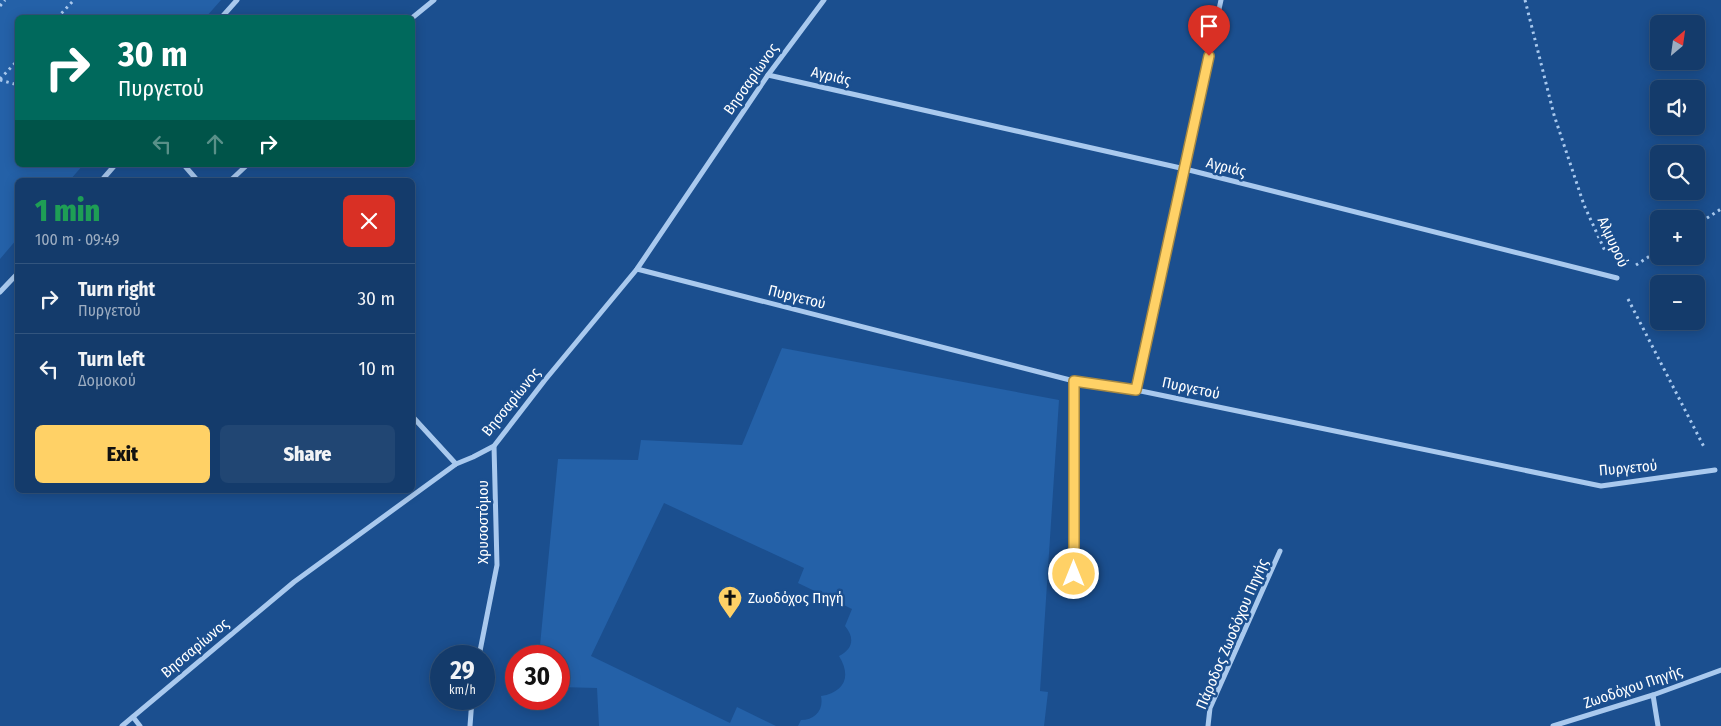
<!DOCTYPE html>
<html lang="en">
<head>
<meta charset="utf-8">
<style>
  :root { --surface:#143b6b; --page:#214673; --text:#f1f3f6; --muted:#9dadc1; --line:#33557e; --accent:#ffd166 }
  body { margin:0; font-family:"Fira Sans Condensed",sans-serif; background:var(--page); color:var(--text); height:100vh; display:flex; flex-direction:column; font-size:19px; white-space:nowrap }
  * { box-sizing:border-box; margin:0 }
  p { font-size:16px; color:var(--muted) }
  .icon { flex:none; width:28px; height:28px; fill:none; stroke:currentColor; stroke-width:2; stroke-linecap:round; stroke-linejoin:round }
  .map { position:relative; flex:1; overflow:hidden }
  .panel { position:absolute; left:15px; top:178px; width:400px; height:315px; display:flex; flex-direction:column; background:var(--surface); border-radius:8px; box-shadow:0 2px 12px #0003,0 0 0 1px var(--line) }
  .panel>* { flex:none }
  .top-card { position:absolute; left:15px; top:15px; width:400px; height:152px; border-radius:8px; box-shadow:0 2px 12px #0003,0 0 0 1px var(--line); background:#00695c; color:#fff; overflow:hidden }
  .needle { width:32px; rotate:29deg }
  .controls { position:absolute; left:1650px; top:15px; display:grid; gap:10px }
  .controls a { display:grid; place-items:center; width:55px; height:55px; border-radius:8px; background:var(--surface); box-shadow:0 2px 12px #0003,0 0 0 1px var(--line); font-size:25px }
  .speed { position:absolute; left:430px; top:645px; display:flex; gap:10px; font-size:25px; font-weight:700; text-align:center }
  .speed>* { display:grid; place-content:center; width:65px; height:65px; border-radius:50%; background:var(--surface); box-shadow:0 2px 12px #0003,0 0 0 1px var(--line); line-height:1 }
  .speed small { font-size:12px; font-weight:400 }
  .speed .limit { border:8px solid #d22; background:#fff; color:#111 }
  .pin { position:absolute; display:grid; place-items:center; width:42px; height:42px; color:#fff; margin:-51px -21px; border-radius:50% 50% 50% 0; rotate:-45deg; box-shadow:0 0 5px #0007 }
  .pin .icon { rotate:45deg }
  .me { position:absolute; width:55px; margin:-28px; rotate:0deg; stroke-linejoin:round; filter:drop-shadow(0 0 4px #0008) }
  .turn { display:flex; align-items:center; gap:18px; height:105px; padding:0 20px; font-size:22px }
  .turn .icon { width:65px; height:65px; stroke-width:2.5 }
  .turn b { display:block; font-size:35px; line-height:42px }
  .lanes { display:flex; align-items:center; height:48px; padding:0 20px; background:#0003; justify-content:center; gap:25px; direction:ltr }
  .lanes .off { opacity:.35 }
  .round { display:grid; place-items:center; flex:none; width:52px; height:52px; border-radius:8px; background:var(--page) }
  .overview { display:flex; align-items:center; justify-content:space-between; height:85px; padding:0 20px }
  h1 { font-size:30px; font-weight:800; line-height:38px; color:#1e9e55 }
  .button { display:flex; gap:10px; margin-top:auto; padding:10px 20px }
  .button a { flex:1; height:58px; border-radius:8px; background:var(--accent); color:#111; font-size:20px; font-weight:800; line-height:58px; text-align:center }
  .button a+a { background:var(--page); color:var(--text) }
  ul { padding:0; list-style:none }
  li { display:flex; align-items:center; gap:15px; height:70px; padding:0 20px; border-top:1px solid var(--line) }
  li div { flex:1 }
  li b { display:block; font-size:19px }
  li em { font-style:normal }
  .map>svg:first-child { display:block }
  .green { fill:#2461a8 }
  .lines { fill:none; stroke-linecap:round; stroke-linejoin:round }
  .path { stroke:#a9c9ee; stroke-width:3; stroke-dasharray:2.5 4; stroke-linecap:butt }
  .minor { stroke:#a9c9ee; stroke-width:5 }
  .route-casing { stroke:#a68842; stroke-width:12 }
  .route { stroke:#ffd166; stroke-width:9 }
  .labels { text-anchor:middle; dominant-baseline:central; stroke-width:5; stroke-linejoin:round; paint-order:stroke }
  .street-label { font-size:15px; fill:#fff; stroke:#1b4f8f }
  .poi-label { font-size:15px; fill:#fff; stroke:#1b4f8f; text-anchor:start }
</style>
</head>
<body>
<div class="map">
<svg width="1721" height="726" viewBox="0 0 1721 726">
  <rect width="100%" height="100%" fill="#1b4f8f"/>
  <g class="green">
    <path d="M0,0H221L206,17L18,18V165H83L70,180H18L17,239L0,259Z"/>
    <path d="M782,348L1059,400L1040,691L1048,692L1044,726H798L801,720C815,720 824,710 821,696C844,692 852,677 839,656C853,649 855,638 845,626L852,609L798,583L804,568L664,503L591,656L730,723L737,707L776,726H599L597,688L559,687V656H539L558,459L638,460L641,440L742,445Z"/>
  </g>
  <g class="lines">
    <g class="path">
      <path d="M1525,0L1554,115L1584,205L1605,251"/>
      <path d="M0,6L5,0"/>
      <path d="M57,18L74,0"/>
      <path d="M0,79L18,60"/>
      <path d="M0,80L18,85"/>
      <path d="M1696,225L1721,209"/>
      <path d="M1636,265L1659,250"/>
      <path d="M1628,299L1704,447"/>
    </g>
    <g class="minor">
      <path d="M221,18L237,0"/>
      <path d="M412,18L434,0"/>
      <path d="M768,75L1185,169L1617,278"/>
      <path d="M184,165L197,180"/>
      <path d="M102,180L115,165"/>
      <path d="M231,180L247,165"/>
      <path d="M637,269L1074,381L1136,390L1601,486L1715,470"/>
      <path d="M0,292L18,273"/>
      <path d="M1136,390L1221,0"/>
      <path d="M412,416L456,464"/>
      <path d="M1074,594V381"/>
      <path d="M479,656L497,565L494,446"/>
      <path d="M1653,695L1658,726"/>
      <path d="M133,717L140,726"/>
      <path d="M122,726L294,582L456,464L473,457L494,446L545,380L637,269L768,75L824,0"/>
      <path d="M470,726L472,699"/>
      <path d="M1208,726L1210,708L1280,551"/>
      <path d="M1553,726L1653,695L1721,670"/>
    </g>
  </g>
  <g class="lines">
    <defs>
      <path id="route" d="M1074,574V381L1136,390L1209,56"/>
    </defs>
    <use href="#route" class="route-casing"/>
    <use href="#route" class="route"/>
  </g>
  <defs>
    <symbol id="church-pin" viewBox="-11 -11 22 30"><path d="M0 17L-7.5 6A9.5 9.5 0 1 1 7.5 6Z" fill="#ffd166" stroke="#1b4f8f"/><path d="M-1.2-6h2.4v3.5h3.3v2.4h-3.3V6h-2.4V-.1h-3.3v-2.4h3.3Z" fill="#111"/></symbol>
  </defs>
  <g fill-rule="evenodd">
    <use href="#church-pin" x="716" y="584" width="28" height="38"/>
  </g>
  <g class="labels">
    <g class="street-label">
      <text transform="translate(831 76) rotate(13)">Αγριάς</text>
      <text transform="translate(751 79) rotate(-55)">Βησσαρίωνος</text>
      <text transform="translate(1226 167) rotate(14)">Αγριάς</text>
      <text transform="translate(1613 242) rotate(65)">Αλμυρού</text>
      <text transform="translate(797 297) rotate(14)">Πυργετού</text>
      <text transform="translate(1191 388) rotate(12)">Πυργετού</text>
      <text transform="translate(511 402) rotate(-51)">Βησσαρίωνος</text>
      <text transform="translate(1628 468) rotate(-5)">Πυργετού</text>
      <text transform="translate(483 522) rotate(-90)">Χρυσοστόμου</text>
      <text transform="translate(1232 634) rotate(-67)">Πάροδος Ζωοδόχου Πηγής</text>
      <text transform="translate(195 648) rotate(-40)">Βησσαρίωνος</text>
      <text transform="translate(1633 687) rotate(-19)">Ζωοδόχου Πηγής</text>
    </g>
    <g class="poi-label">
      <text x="748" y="598">Ζωοδόχος Πηγή</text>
    </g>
  </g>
</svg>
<div class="controls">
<a><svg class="needle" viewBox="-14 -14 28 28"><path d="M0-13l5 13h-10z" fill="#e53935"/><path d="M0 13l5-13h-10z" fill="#9dadc1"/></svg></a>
<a><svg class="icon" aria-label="sound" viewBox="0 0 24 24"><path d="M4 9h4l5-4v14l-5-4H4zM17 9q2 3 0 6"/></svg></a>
<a><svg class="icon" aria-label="search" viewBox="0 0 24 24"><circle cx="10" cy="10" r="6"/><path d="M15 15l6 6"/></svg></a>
<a>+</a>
<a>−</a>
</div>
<div class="speed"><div>29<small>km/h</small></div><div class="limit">30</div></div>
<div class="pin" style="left:1209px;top:56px;background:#d93025"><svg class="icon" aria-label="arrive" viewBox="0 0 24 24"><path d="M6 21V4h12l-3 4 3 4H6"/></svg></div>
<svg class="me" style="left:1074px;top:574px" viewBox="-20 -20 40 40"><circle r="17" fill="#ffd166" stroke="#fff" stroke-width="3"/><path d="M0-11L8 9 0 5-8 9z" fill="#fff"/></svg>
<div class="top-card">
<div class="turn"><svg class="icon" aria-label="right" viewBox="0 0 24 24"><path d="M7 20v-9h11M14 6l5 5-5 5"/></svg><div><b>30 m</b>Πυργετού</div></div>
<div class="lanes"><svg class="icon off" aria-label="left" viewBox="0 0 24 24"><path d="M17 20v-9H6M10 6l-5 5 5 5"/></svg><svg class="icon off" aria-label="ahead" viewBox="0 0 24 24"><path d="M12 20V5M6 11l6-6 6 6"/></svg><svg class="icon" aria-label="right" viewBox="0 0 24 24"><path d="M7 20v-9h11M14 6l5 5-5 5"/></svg></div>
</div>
<section class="panel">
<div class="overview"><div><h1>1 min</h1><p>100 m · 09:49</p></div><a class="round" style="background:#d93025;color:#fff"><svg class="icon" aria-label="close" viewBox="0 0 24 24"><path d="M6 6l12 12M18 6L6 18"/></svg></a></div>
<ul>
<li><svg class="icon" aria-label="right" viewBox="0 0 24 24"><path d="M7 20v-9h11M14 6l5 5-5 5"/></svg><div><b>Turn right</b><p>Πυργετού</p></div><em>30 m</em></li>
<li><svg class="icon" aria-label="left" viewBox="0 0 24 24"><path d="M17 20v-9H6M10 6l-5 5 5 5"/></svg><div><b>Turn left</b><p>Δομοκού</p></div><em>10 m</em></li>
</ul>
<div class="button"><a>Exit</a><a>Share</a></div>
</section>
</div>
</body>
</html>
